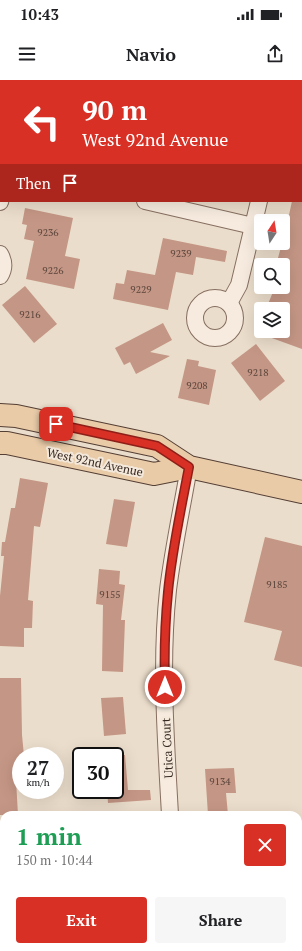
<!DOCTYPE html>
<html lang="en">
<head>
<meta charset="utf-8">
<style>
  :root { --surface:#fff; --page:#f6f6f6; --text:#202124; --muted:#757577; --accent:#d93025 }
  body { margin:0; font-family:"PT Serif",serif; background:var(--page); color:var(--text); height:100vh; display:flex; flex-direction:column; font-size:15px; white-space:nowrap }
  * { box-sizing:border-box; margin:0 }
  p { font-size:13px; color:var(--muted) }
  .icon { flex:none; width:22px; height:22px; fill:none; stroke:currentColor; stroke-width:2; stroke-linecap:round; stroke-linejoin:round }
  .map { position:relative; flex:1; overflow:hidden }
  .drawer { position:absolute; left:0px; top:731px; width:302px; height:140px; display:flex; flex-direction:column; background:var(--surface); border-radius:12px 12px 0 0; box-shadow:0 4px 16px #0002 }
  .drawer>* { flex:none }
  .guide { position:absolute; left:0px; top:0px; width:302px; height:122px; box-shadow:0 4px 16px #0002; background:#d93025; color:#fff; overflow:hidden }
  .needle { width:26px; rotate:12deg }
  .tools { position:absolute; left:254px; top:134px; display:grid; gap:8px }
  .tools a { display:grid; place-items:center; width:36px; height:36px; border-radius:4px; background:var(--surface); box-shadow:0 4px 16px #0002; font-size:20px }
  .speed { position:absolute; left:12px; top:667px; display:flex; gap:8px; font-size:20px; font-weight:700; text-align:center }
  .speed>* { display:grid; place-content:center; width:52px; height:52px; border-radius:50%; background:var(--surface); box-shadow:0 4px 16px #0002; line-height:1 }
  .speed small { font-size:10px; font-weight:400 }
  .speed .limit { border:2px solid #111; border-radius:6px; background:#fff; color:#111 }
  .pin { position:absolute; display:grid; place-items:center; width:34px; height:34px; color:#fff; margin:-17px; border-radius:8px; box-shadow:0 2px 6px #0006 }
  .me { position:absolute; width:44px; margin:-22px; rotate:0deg; stroke-linejoin:round; filter:drop-shadow(0 0 3px #0008) }
  .turn { display:flex; align-items:center; gap:14px; height:84px; padding:0 16px; font-size:18px }
  .turn .icon { width:52px; height:52px; stroke-width:2.5 }
  .turn b { display:block; font-size:28px; line-height:34px }
  .then { display:flex; align-items:center; height:38px; padding:0 16px; background:#0003; gap:8px; font-size:15px }
  .round { display:grid; place-items:center; flex:none; width:42px; height:42px; border-radius:4px; background:var(--page) }
  .head { display:flex; align-items:center; justify-content:space-between; height:68px; padding:0 16px }
  h1 { font-size:24px; font-weight:700; line-height:30px; color:#1e9e55 }
  .cta { display:flex; gap:8px; margin-top:auto; padding:8px 16px }
  .cta a { flex:1; height:46px; border-radius:4px; background:var(--accent); color:#fff; font-size:16px; font-weight:700; line-height:46px; text-align:center }
  .cta a+a { background:var(--page); color:var(--text) }
  .status { display:flex; justify-content:space-between; align-items:center; height:28px; padding:0 20px; background:var(--surface); direction:ltr }
  .status svg { height:11px; fill:currentColor }
  header { display:flex; justify-content:space-between; align-items:center; height:52px; padding:0 16px; background:var(--surface); font-size:18px; font-weight:700 }
  .map>svg:first-child { display:block }
  .building { fill:#c49685 }
  .lines { fill:none; stroke-linecap:round; stroke-linejoin:round }
  .street-casing { stroke:#866f61; stroke-width:18 }
  .primary-casing { stroke:#543f34; stroke-width:24 }
  .street { stroke:#f6ebde; stroke-width:16 }
  .primary { stroke:#e9cba8; stroke-width:22 }
  .route-casing { stroke:#8d1f18; stroke-width:10 }
  .route { stroke:#d93025; stroke-width:7 }
  .labels { text-anchor:middle; dominant-baseline:central; stroke-width:4; stroke-linejoin:round; paint-order:stroke }
  .number-label { font-size:10px; fill:#5b453c }
  .street-label { font-size:12px; fill:#382a23; stroke:#f3e8da }
</style>
</head>
<body>
<div class="status"><b>10:43</b><svg viewBox="0 0 49 12"><path d="M0 12V9h3v3zM5 12V6h3v6zM10 12V3h3v9zM15 12V0h3v12zM26 1h20v11H26zM47 4h2v5h-2z"/></svg></div>
<header><svg class="icon" aria-label="menu" viewBox="0 0 24 24"><path d="M4 6h16M4 12h16M4 18h16"/></svg>Navio<svg class="icon" aria-label="share" viewBox="0 0 24 24"><path d="M12 15V3M7 8l5-5 5 5M5 13v7h14v-7"/></svg></header>
<div class="map">
<svg width="302" height="871" viewBox="0 0 302 871">
  <rect width="100%" height="100%" fill="#ebddcb"/>
  <g class="building">
    <path d="M301,101H302V269L258,253L261,244V251H283V229H266L275,207H283V185L285,179L278,178L282,163H283V148L286,149L292,121H301Z"/>
    <path d="M25,128L73,138L65,176L80,179L74,209L26,199L34,161L24,159L27,145L22,144Z"/>
    <path d="M163,158L227,171L225,182L196,177L193,195L176,192L168,230L113,219L116,203L124,204L127,190L155,195Z"/>
    <path d="M25,206L57,244L34,263L2,225Z"/>
    <path d="M163,243L172,260L150,272L170,276L136,294L130,282L124,285L115,268Z"/>
    <path d="M256,264L285,301L260,321L231,283Z"/>
    <path d="M187,279L199,281L198,286L216,290L209,325L178,318Z"/>
    <path d="M20,398L48,403L40,447L34,446L28,520L33,521L32,548H24V567L0,566V516L4,476H1L2,462H5L11,428H15Z"/>
    <path d="M114,419L135,422L127,467L106,464Z"/>
    <path d="M265,457L302,466V587L274,580L282,551L244,542Z"/>
    <path d="M99,489L120,491L119,504L125,505L121,540H125L123,592L102,591L103,525L96,524Z"/>
    <path d="M0,598H21L22,655L24,676H21V700H16L18,735H0Z"/>
    <path d="M123,617L126,654L104,656L101,618Z"/>
    <path d="M115,675H125L128,710H150L151,720L108,723L107,710H115Z"/>
    <path d="M234,688L236,713H226L228,735H208L205,689Z"/>
  </g>
  <g class="lines">
    <defs>
      <g id="street">
        <path d="M284,1V0"/>
        <path d="M0,88H1"/>
        <path d="M145,121L253,146"/>
        <path d="M0,122L1,118"/>
        <path d="M0,174C4,181 5,188 0,196"/>
        <circle cx="215" cy="238" r="20"/>
        <path d="M229,223L239,205L259,121"/>
        <path d="M170,735C166,661 160,585 168,510C173,469 182,428 189,387"/>
        <path d="M177,871V867"/>
      </g>
      <g id="primary">
        <path d="M0,335L16,336L157,366L189,387L302,412"/>
        <path d="M0,363H7L154,394L189,387"/>
      </g>
    </defs>
    <use href="#street" class="street-casing"/>
    <use href="#primary" class="primary-casing"/>
    <use href="#street" class="street"/>
    <use href="#primary" class="primary"/>
  </g>
  <g class="lines">
    <defs>
      <path id="route" d="M56,344L157,366L189,387C181,429 172,470 168,512C165,543 164,575 165,607"/>
    </defs>
    <use href="#route" class="route-casing"/>
    <use href="#route" class="route"/>
  </g>
  <g class="labels">
    <g class="number-label">
      <text x="48" y="152">9236</text>
      <text x="181" y="173">9239</text>
      <text x="53" y="190">9226</text>
      <text x="141" y="209">9229</text>
      <text x="30" y="234">9216</text>
      <text x="258" y="292">9218</text>
      <text x="197" y="305">9208</text>
      <text x="277" y="504">9185</text>
      <text x="110" y="514">9155</text>
      <text x="220" y="701">9134</text>
    </g>
    <g class="street-label">
      <text transform="translate(95 382) rotate(12)">West 92nd Avenue</text>
      <text transform="translate(167 668) rotate(-93)">Utica Court</text>
    </g>
  </g>
</svg>
<div class="tools">
<a><svg class="needle" viewBox="-14 -14 28 28"><path d="M0-13l5 13h-10z" fill="#e53935"/><path d="M0 13l5-13h-10z" fill="#757577"/></svg></a>
<a><svg class="icon" aria-label="search" viewBox="0 0 24 24"><circle cx="10" cy="10" r="6"/><path d="M15 15l6 6"/></svg></a>
<a><svg class="icon" aria-label="layers" viewBox="0 0 24 24"><path d="M12 4l9 5-9 5-9-5zM3 14l9 5 9-5"/></svg></a>
</div>
<div class="speed"><div>27<small>km/h</small></div><div class="limit">30</div></div>
<div class="pin" style="left:56px;top:344px;background:#d93025"><svg class="icon" aria-label="arrive" viewBox="0 0 24 24"><path d="M6 21V4h12l-3 4 3 4H6"/></svg></div>
<svg class="me" style="left:165px;top:607px" viewBox="-20 -20 40 40"><circle r="17" fill="#d93025" stroke="#fff" stroke-width="3"/><path d="M0-11L8 9 0 5-8 9z" fill="#fff"/></svg>
<div class="guide">
<div class="turn"><svg class="icon" aria-label="left" viewBox="0 0 24 24"><path d="M17 20v-9H6M10 6l-5 5 5 5"/></svg><div><b>90 m</b>West 92nd Avenue</div></div>
<div class="then">Then<svg class="icon" aria-label="arrive" viewBox="0 0 24 24"><path d="M6 21V4h12l-3 4 3 4H6"/></svg></div>
</div>
<section class="drawer">
<div class="head"><div><h1>1 min</h1><p>150 m · 10:44</p></div><a class="round" style="background:#d93025;color:#fff"><svg class="icon" aria-label="close" viewBox="0 0 24 24"><path d="M6 6l12 12M18 6L6 18"/></svg></a></div>
<div class="cta"><a>Exit</a><a>Share</a></div>
</section>
</div>
</body>
</html>
